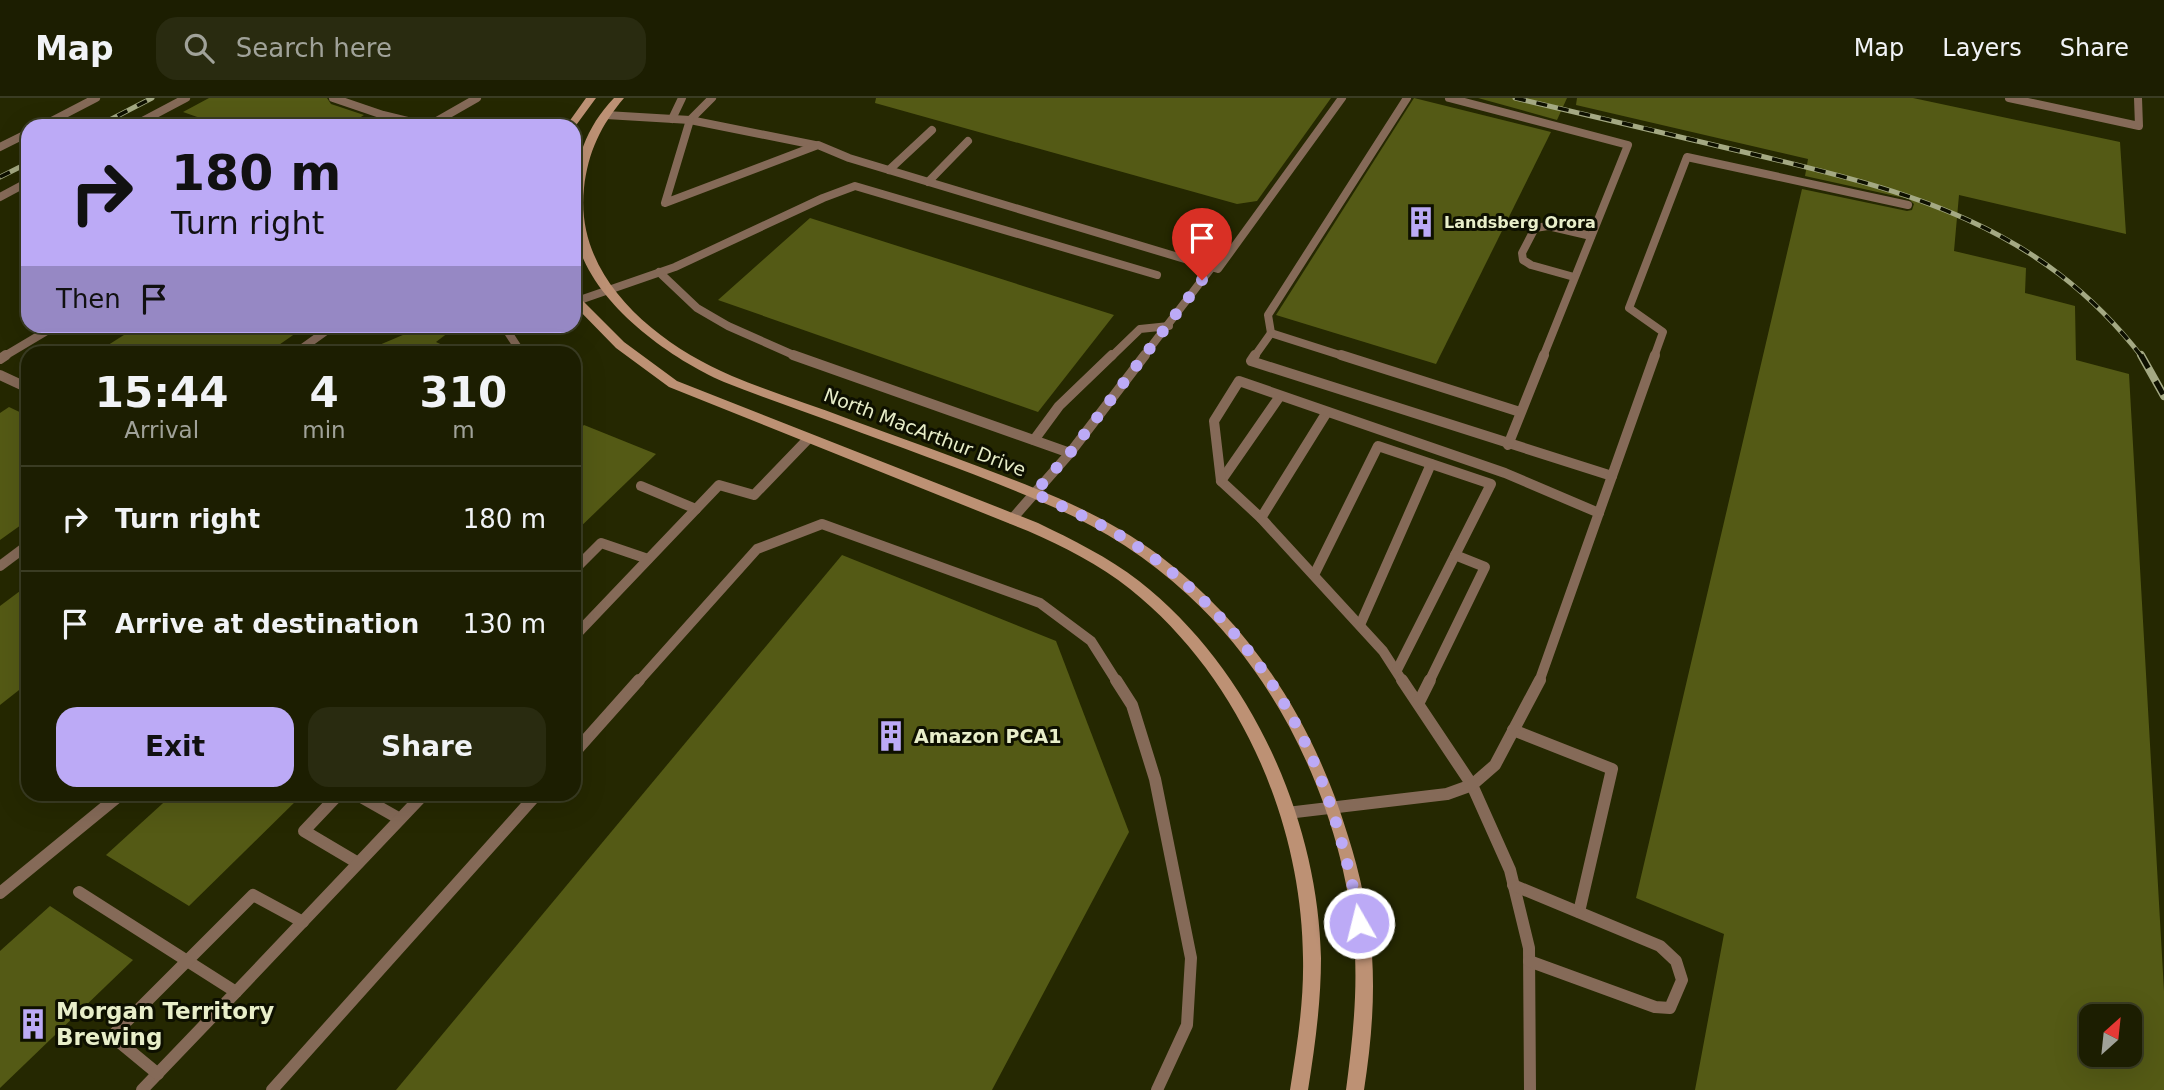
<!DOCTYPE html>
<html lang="en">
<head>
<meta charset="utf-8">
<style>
  :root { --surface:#1c1e01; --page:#292b10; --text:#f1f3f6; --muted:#a0a299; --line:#3a3c23; --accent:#bcaaf6 }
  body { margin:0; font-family:"DejaVu Sans",sans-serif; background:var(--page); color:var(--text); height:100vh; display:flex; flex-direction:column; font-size:26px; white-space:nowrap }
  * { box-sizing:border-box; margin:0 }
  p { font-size:23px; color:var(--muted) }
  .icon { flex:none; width:38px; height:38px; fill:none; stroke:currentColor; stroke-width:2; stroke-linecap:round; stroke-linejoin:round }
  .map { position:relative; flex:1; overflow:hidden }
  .sheet { position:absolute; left:21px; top:248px; width:560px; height:455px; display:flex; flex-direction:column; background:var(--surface); border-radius:21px; box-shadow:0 7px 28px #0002,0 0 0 2px var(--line) }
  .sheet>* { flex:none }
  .top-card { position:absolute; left:21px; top:21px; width:560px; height:214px; border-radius:21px; box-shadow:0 7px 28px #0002,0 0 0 2px var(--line); background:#bcaaf6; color:#111; overflow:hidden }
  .needle { width:46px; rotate:27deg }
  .tools { position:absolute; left:2079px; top:906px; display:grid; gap:14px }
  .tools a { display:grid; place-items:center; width:63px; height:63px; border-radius:14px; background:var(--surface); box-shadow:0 7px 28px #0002,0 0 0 2px var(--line); font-size:35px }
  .pin { position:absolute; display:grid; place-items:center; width:60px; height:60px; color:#fff; margin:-72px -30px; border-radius:50% 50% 50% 0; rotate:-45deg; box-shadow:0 0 7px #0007 }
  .pin .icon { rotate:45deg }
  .me { position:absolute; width:77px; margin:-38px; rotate:352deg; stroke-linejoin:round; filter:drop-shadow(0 0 5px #0008) }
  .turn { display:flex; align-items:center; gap:24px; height:147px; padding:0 35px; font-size:32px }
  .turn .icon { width:91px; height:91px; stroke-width:2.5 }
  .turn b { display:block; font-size:49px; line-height:60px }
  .then { display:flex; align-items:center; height:66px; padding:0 35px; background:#0003; gap:14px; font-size:26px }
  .eta { display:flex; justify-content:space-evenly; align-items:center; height:119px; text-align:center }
  .eta b { font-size:42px; font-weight:800; line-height:49px }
  .cta { display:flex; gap:14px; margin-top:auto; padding:14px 35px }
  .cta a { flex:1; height:80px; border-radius:21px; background:var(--accent); color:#111; font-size:28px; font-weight:800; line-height:80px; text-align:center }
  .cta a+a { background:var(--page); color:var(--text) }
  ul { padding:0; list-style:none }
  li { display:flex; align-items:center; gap:21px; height:105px; padding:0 35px; border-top:2px solid var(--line) }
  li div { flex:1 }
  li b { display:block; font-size:26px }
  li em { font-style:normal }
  header { display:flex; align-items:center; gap:42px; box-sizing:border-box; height:98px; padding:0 35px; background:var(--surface); border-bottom:2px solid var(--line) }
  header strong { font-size:33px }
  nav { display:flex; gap:38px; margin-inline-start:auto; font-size:24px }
  .search { width:490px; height:63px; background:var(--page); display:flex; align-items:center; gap:18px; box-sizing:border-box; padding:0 24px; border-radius:21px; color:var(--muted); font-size:26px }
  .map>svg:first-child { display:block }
  .building { fill:#545a15; fill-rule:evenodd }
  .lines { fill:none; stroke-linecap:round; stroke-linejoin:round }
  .lane-far2 { stroke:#856a58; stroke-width:8 }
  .lane-far1 { stroke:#856a58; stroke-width:10 }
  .lane { stroke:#856a58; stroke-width:12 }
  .secondary { fill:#bd9174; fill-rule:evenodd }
  .rail-far1-casing { stroke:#a4a983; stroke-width:5 }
  .rail-casing { stroke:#a4a983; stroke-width:8 }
  .rail-far1 { stroke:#0e1000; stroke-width:3.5; stroke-dasharray:11; stroke-linecap:butt }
  .rail { stroke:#0e1000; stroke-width:5; stroke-dasharray:15; stroke-linecap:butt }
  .route { stroke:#bcaaf6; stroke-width:12; stroke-dasharray:0 21.6 }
  .labels { text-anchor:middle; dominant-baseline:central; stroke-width:6; stroke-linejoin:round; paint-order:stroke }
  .far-poi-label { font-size:16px; font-weight:bold; fill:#e8eec9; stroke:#0e1000; text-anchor:start }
  .street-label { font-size:19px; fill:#e8eec9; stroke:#0e1000 }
  .poi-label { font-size:19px; font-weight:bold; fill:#e8eec9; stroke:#0e1000; text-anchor:start }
  .near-poi-label { font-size:23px; font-weight:bold; fill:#e8eec9; stroke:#0e1000; text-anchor:start }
</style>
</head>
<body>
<header>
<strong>Map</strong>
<div class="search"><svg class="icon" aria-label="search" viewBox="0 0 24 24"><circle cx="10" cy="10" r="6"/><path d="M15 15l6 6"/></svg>Search here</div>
<nav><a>Map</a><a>Layers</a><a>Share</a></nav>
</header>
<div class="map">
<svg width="2164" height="992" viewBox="0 0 2164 992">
  <rect width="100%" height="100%" fill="#252801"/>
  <g class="building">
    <path d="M209,0H327L331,6L364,17L347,28H223L183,14Z"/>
    <path d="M876,0H1331L1257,103L1237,106L875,5Z"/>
    <path d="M1414,0L1551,34L1436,266L1276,217Z"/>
    <path d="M1478,0H1567L1557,22Z"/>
    <path d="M1577,0H1913L2120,44L2126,136L1959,97L1954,153L2026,170L2025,195L2075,208L2076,262L2129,276L2164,893V992H1695L1724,836L1636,800L1802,91L1907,113L1912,112L1914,106L1909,101L1805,78L1808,61L1576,7ZM2091,919H2130V957H2091Z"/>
    <path d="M810,120L1114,217L1038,314L718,202Z"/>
    <path d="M138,228H306L266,256H94Z"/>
    <path d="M424,228H457L436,244L462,256H358Z"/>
    <path d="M9,309L28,318V422L0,442V315Z"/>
    <path d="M584,327L656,356L574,435V336Z"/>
    <path d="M842,457L1056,543L1129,734L992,992H396Z"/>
    <path d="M28,487V585L0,607V508Z"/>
    <path d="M173,696H303L189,808L106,757Z"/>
    <path d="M50,808L133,862L0,990V853Z"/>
  </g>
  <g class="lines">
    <g class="lane-far2">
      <path d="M333,0L383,17L428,28L477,0"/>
      <path d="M712,0L690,22L815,47"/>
      <path d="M1449,0L1628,47L1543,259"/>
      <path d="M2009,0L2139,28L2138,0"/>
      <path d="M606,17L690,22L665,105L818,47L849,60L1218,171L1342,0"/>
      <path d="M672,21L682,0"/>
      <path d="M42,28L96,0"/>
      <path d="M133,28L186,0"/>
      <path d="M0,49L28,35"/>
      <path d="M889,72L932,32"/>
      <path d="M928,84L968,43"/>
      <path d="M0,99L28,84"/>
      <path d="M659,174L697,210L728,228L798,259"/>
      <path d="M1574,179L1531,167L1523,162L1522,155L1535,130L1548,128L1591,138"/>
      <path d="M574,204L675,169L823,100L855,88L1157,177"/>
      <path d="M504,228L522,256"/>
      <path d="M1271,235L1268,217L1407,0"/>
      <path d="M1271,235L1346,259"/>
      <path d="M294,256L333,228"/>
      <path d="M3,259L55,228"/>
      <path d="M1111,259L1140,231L1169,228"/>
      <path d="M1143,259L1212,169"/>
      <path d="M1254,259L1271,235"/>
      <path d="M1654,259L1663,234L1629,210L1687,59L1908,107"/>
    </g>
    <g class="lane-far1">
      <path d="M793,257L1070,355"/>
      <path d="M1255,257L1251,263L1612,378L1539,584"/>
      <path d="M1341,257L1520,314"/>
      <path d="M0,261L6,257"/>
      <path d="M0,277L28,290"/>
      <path d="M1280,298L1221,383L1261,420L1327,314"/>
      <path d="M1034,342L1059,308L1112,257"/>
      <path d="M1508,347L1544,257"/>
      <path d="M1612,378L1655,257"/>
      <path d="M1221,383L1214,323L1239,283L1505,375L1599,415"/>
      <path d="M641,388L696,411"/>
      <path d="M1261,420L1383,553L1403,584"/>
      <path d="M1012,421L1070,355L1145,257"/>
      <path d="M0,468L28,447"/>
      <path d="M574,472L601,445L648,461"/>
      <path d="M1314,477L1378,348L1491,386L1397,572"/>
      <path d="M1360,527L1431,366"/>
      <path d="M574,539L719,387L754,397L808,341"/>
      <path d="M638,584L757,451L822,426L1040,505L1091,543L1117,584"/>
      <path d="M1429,584L1485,469L1455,457"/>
    </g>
    <g class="lane">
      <path d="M1116,582L1132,607L1155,681L1191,860L1187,927L1157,992"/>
      <path d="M1402,582L1472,687L1510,772L1529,850L1530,992"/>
      <path d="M1419,604L1430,582"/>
      <path d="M1513,632L1612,671L1579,814"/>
      <path d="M574,655L639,582"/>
      <path d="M339,696L304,733L358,765"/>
      <path d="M356,696L400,721"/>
      <path d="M1287,715L1447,696L1472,687L1495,667L1540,582"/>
      <path d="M1513,787L1660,848L1676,863L1682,882L1670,910L1655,909L1529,863"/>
      <path d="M79,794L236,894L142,992"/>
      <path d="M0,795L121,696"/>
      <path d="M236,894L424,696"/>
      <path d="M158,976L112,938L253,797L303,824"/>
      <path d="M272,992L537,696"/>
    </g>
    <g class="secondary">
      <path d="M586,0H596L574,30V28H566Z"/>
      <path d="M614,0H624C601,27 588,54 584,90C574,180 657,246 732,278C770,294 809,306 846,320C909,343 972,365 1034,390C1079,408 1121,429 1160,458C1253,529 1314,626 1348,738C1360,776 1369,816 1372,857C1375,902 1371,947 1364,992H1346C1352,947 1357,902 1355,857C1348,726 1285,585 1188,497C1146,458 1097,427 1044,405C977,376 907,352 838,326C800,312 762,299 724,284C667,259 590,203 576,139C573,127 574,115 574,103C574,64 586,29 614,0Z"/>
      <path d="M574,197L578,198L624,244L677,283L1038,425C1073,442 1108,459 1139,483C1250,570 1318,720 1321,860C1321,904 1315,948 1308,992H1290C1297,948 1304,904 1303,860C1302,722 1238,577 1130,491C1099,466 1064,449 1028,433L669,289L616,250L574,207Z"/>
    </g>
    <defs>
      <g id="rail-far1">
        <path d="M1515,0C1594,18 1673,37 1752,56C1908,93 2039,126 2142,259"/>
        <path d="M98,28L152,0"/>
        <path d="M0,79L28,65"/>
      </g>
      <path id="rail" d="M2141,257L2164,298"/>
    </defs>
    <use href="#rail-far1" class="rail-far1-casing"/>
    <use href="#rail" class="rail-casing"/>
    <use href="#rail-far1" class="rail-far1"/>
    <use href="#rail" class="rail"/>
  </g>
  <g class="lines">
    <path class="route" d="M1202,182L1070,355L1034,395C1069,412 1106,427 1138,449C1242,520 1311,626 1342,746C1349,772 1356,798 1359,825"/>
  </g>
  <defs>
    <symbol id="building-bare" viewBox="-9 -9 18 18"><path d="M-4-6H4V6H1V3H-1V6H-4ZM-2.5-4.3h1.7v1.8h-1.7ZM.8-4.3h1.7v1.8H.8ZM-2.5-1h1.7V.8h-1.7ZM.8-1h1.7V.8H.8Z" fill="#bcaaf6" stroke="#0e1000" stroke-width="2.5" paint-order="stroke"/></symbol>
  </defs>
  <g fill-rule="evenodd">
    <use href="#building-bare" x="1399" y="102" width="44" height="44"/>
    <use href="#building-bare" x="869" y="616" width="44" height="44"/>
    <use href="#building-bare" x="11" y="904" width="44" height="44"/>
  </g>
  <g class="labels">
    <g class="far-poi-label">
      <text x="1444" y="124">Landsberg Orora</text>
    </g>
    <g class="street-label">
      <text transform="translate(925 334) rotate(21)">North MacArthur Drive</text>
    </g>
    <g class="poi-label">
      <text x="914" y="638">Amazon PCA1</text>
    </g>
    <g class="near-poi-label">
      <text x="56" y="913">Morgan Territory<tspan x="56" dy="26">Brewing</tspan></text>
    </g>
  </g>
</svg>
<div class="tools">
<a><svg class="needle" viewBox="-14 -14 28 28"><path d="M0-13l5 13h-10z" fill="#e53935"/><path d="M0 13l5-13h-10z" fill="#a0a299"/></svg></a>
</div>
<div class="pin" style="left:1202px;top:182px;background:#d93025"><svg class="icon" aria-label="arrive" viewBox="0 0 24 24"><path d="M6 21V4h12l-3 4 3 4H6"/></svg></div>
<svg class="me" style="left:1359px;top:825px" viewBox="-20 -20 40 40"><circle r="17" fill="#bcaaf6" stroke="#fff" stroke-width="3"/><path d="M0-11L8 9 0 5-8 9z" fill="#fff"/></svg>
<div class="top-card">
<div class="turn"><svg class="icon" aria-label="right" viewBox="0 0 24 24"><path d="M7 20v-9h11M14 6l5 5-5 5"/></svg><div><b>180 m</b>Turn right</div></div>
<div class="then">Then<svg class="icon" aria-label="arrive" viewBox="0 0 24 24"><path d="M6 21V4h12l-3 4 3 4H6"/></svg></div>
</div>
<section class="sheet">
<div class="eta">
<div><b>15:44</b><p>Arrival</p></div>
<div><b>4</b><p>min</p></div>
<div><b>310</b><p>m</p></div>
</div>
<ul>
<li><svg class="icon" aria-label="right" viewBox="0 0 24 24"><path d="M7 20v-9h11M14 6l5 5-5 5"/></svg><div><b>Turn right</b></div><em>180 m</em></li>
<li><svg class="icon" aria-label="arrive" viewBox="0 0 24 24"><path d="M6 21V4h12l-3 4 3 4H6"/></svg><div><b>Arrive at destination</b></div><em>130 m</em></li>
</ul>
<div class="cta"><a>Exit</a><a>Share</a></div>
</section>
</div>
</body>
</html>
